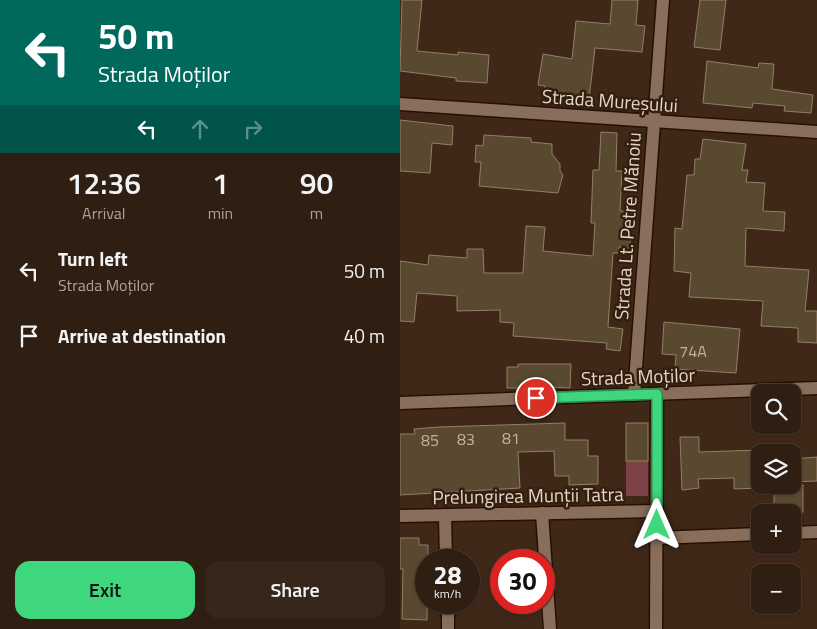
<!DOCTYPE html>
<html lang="en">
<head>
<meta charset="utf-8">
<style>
  :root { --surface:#2f1e12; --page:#37271b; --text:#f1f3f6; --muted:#a7a29f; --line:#4a3c32; --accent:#3fd77d }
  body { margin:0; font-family:"Titillium Web",sans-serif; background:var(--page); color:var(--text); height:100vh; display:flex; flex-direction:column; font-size:19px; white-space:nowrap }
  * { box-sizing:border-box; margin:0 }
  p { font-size:16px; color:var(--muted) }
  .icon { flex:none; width:28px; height:28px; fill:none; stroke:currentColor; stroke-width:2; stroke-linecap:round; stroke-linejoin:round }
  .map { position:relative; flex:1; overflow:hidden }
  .side { display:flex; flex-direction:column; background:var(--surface); width:400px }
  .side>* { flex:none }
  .top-card { background:#00695c; color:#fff; overflow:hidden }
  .controls { position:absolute; left:351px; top:384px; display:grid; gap:10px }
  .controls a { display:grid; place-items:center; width:50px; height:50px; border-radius:10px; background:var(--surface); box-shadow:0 1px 4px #0004,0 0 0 1px var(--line); font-size:25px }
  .speed { position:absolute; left:15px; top:549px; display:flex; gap:10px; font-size:25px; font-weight:700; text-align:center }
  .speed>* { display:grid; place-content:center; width:65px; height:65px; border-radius:50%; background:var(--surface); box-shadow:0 1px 4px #0004,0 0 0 1px var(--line); line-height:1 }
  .speed small { font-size:12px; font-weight:400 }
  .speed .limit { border:8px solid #d22; background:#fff; color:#111 }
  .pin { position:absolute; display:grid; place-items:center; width:42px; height:42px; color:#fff; margin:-21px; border:2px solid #fff; border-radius:50%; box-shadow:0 1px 5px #0007 }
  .me { position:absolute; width:55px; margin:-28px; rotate:0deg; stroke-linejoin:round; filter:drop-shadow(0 0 4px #0008) }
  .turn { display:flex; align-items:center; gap:18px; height:105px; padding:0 15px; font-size:22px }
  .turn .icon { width:65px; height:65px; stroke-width:2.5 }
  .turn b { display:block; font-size:35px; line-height:42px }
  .lanes { display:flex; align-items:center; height:48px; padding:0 15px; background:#0003; justify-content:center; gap:25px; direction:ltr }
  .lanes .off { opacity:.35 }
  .eta { display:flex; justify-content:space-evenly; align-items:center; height:85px; text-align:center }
  .eta b { font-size:30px; font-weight:600; line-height:35px }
  .button { display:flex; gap:10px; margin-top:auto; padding:10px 15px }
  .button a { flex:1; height:58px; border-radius:15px; background:var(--accent); color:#111; font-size:20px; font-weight:600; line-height:58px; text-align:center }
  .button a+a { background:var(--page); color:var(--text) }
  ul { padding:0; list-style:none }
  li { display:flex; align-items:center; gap:15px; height:65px; padding:0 15px }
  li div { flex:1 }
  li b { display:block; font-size:19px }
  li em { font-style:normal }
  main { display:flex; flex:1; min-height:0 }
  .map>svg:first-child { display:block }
  .green { fill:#7c4245 }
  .building { fill:#5a4931; stroke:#927f65 }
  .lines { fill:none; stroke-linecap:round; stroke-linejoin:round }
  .street-casing { stroke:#251002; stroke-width:15 }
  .street { stroke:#896e5c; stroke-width:12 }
  .route-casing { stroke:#298c51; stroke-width:12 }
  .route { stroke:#3fd77d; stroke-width:9 }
  .labels { text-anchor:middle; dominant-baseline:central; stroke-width:5; stroke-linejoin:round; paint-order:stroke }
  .number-label { font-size:16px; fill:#c1b1a3 }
  .street-label { font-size:19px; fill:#e3d4c9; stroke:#341e0e }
</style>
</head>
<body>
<main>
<section class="side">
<div class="top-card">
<div class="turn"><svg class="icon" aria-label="left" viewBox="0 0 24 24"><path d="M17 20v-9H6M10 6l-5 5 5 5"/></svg><div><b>50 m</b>Strada Moților</div></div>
<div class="lanes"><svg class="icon" aria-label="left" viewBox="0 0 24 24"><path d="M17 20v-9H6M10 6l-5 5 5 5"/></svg><svg class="icon off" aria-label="ahead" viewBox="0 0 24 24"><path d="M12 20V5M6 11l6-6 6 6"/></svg><svg class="icon off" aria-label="right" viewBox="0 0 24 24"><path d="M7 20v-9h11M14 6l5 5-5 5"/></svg></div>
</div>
<div class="eta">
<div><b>12:36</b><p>Arrival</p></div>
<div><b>1</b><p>min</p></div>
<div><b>90</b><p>m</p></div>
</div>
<ul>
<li><svg class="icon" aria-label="left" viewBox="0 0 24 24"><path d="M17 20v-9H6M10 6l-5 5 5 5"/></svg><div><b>Turn left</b><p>Strada Moților</p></div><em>50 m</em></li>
<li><svg class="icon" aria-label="arrive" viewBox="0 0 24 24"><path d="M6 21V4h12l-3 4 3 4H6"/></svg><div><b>Arrive at destination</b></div><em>40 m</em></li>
</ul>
<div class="button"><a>Exit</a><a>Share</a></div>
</section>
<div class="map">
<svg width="417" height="629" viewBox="0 0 417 629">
  <rect width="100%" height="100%" fill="#3f2818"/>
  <rect class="green" x="226" y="461" width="22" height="35"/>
  <g class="building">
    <path d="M2,0H22L17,51L58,55V52L89,55L87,83L56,81V78L0,71Z"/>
    <path d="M212,0H238L236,25L245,26L242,52L195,48L189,99L144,93L145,86L138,85L143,54L172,59L176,21L210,24Z"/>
    <path d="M300,0H326L320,50L294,47Z"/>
    <path d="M307,61L358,68L359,63L374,64L372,89L413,95L411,113L384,111L385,106L353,103L352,108L303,103Z"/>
    <path d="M0,120L53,126L52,145L32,143L30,173L0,171Z"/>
    <path d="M201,132L217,133L216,171H222L220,211H231L230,248L219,247L218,253H213L208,327L223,329L220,351L206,349L207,343L113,336L114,323L100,322V310L57,311V296L17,293L14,322L0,321V261L28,265L29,255L67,258V249H83L84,273H123L126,226L145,227L143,251L193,256L195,223H191L193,170H199Z"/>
    <path d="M84,135L131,138V142L152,144V154L160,164V171L163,175L158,193L79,186L81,162H75L76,145L83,146Z"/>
    <path d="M303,139L346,144L342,170H348L346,182L365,183L363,211L385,212L384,231L346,228L345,266L409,270L405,311H417V343L398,342V328L361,326L363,301L289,297L291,273L274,271L275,228L282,229L287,175H294L295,159H300Z"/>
    <path d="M264,322L340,329L336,373L275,369L276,355L262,354Z"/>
    <path d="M118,364H171L170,388L133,386V388H107V367H118Z"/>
    <path d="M165,423V440H188V456H198V484L169,485V476H155L154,451L118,452L120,488L0,495V434H15L14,429L39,427Z"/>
    <rect x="226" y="423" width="22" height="38"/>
    <path d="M280,437H299V452L360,450V488L334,489V478L298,479L299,488L282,490Z"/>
    <path d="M417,457V481L392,482V459Z"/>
    <rect x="374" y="485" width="29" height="27"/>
    <path d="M0,538H19V545H28L27,620L2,619L3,569H0Z"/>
  </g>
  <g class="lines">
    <defs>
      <g id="street">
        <path d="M0,104L417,132"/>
        <path d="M234,395L263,0"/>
        <path d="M0,403L417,388"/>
        <path d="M142,513L150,629"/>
        <path d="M45,515L46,560"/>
        <path d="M0,516L257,511"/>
        <path d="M392,533L417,532"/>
        <path d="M256,538L360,534"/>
        <path d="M48,602V629"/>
        <path d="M256,629L257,394"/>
      </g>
    </defs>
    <use href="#street" class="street-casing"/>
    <use href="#street" class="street"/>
  </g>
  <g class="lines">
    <defs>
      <path id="route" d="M136,398L257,394V525"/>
    </defs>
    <use href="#route" class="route-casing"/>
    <use href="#route" class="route"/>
  </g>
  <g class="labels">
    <g class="number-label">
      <text x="293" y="351">74A</text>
      <text x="111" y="438">81</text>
      <text x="66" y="439">83</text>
      <text x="30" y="440">85</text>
    </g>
    <g class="street-label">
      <text transform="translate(210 100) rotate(4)">Strada Mureșului</text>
      <text transform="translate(227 226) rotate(-86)">Strada Lt. Petre Mănoiu</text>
      <text transform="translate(238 376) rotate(-2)">Strada Moților</text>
      <text transform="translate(128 495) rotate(-1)">Prelungirea Munții Tatra</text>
    </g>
  </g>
</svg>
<div class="controls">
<a><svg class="icon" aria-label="search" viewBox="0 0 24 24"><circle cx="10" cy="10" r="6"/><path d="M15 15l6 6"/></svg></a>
<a><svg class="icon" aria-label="layers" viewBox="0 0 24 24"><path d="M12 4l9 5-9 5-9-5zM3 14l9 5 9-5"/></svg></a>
<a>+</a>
<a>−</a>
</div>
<div class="speed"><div>28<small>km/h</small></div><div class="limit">30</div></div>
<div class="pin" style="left:136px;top:398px;background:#d93025"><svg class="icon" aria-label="arrive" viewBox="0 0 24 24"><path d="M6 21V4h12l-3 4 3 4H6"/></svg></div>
<svg class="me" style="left:257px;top:525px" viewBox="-20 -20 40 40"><path d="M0-17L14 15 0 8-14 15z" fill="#3fd77d" stroke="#fff" stroke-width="4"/></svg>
</div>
</main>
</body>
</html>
